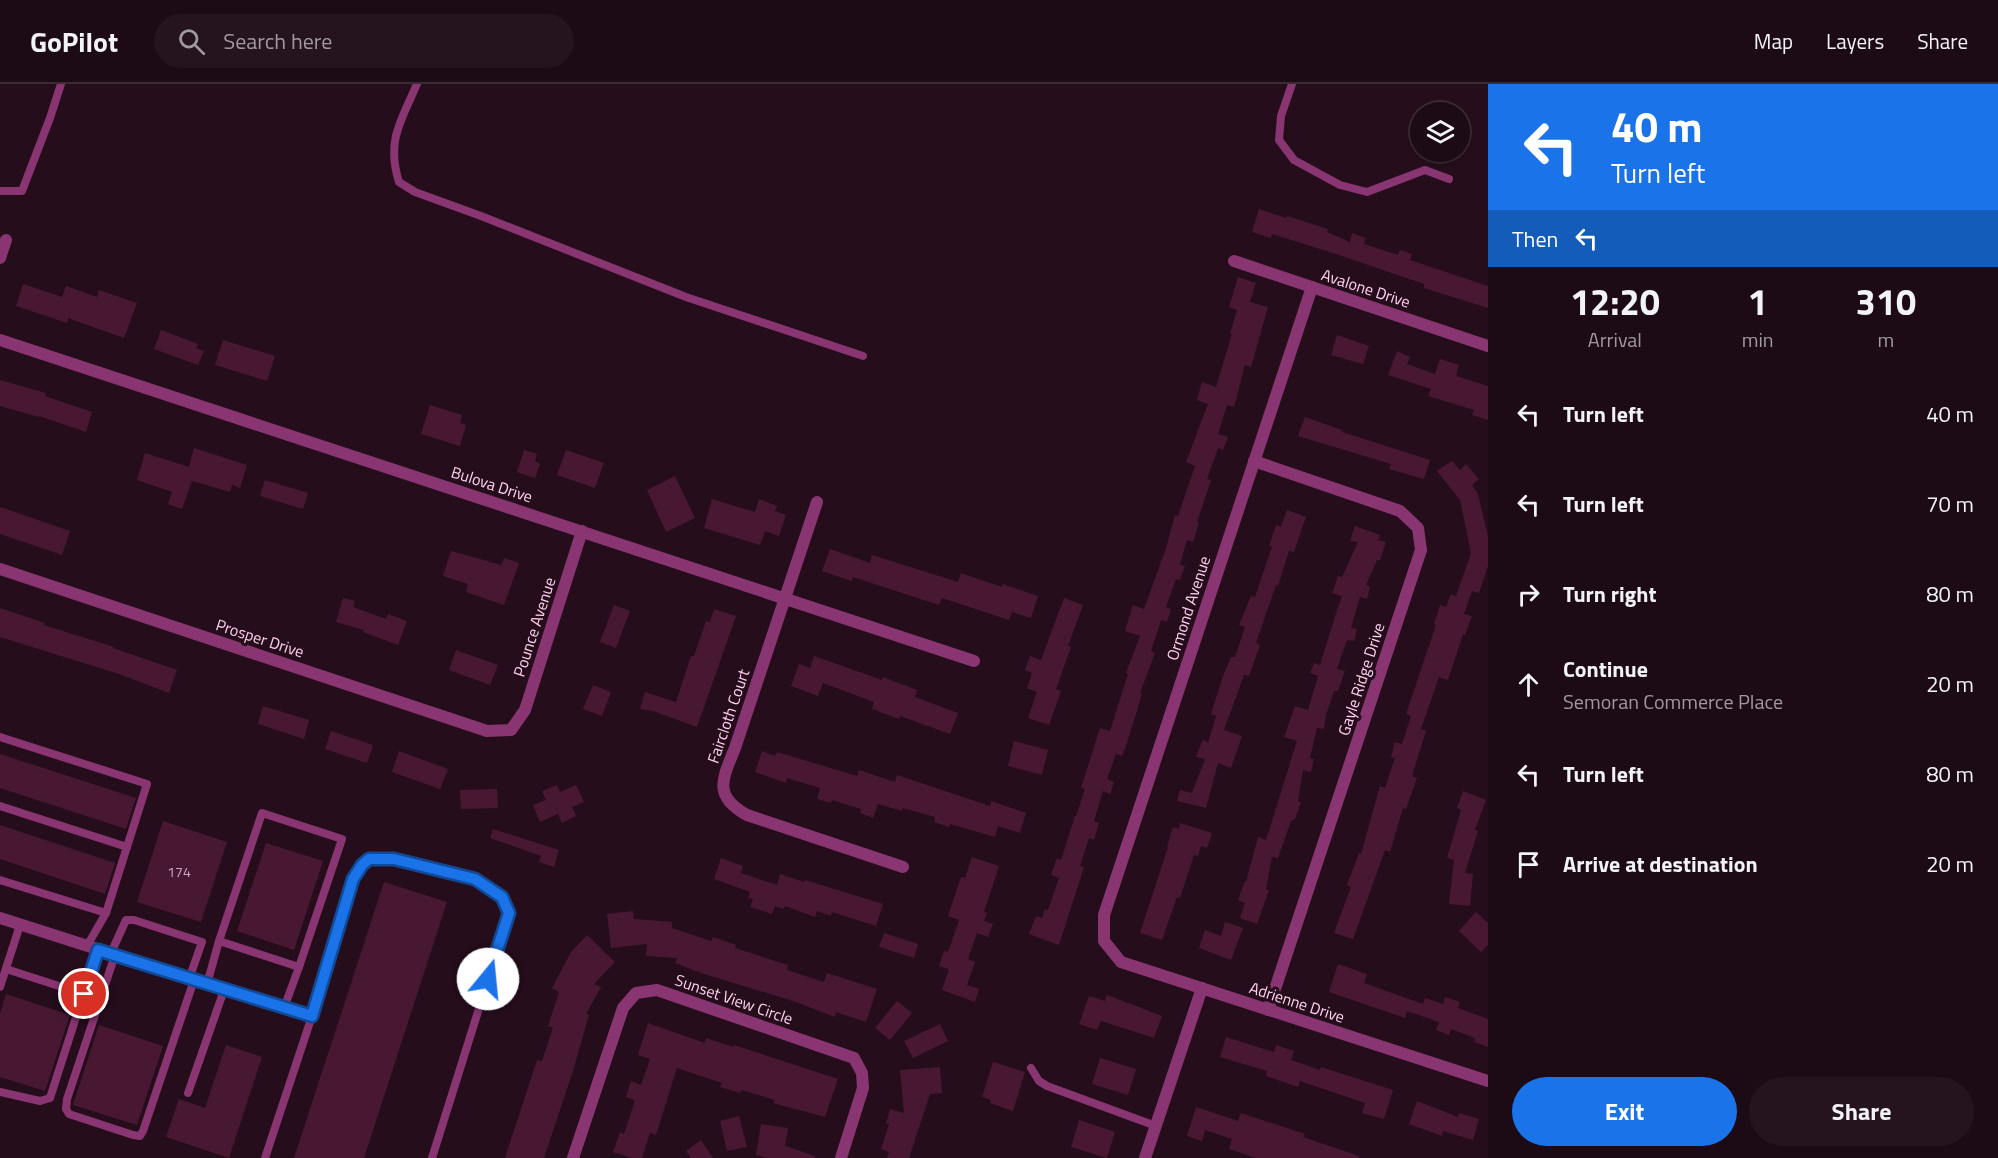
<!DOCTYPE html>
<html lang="en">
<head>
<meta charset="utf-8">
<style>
  :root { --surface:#1c0a15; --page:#25131e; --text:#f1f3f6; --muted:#a09aa0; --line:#3a2b34; --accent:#1a73e8 }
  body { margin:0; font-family:"Titillium Web",sans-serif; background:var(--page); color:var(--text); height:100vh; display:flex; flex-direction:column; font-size:22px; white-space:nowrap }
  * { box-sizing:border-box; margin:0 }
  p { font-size:20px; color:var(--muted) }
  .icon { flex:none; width:33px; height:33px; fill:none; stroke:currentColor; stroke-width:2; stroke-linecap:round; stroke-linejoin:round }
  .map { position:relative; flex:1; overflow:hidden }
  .drawer { display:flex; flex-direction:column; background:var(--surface); width:510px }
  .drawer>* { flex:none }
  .top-card { background:#1a73e8; color:#fff; overflow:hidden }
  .fabs { position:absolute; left:1410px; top:18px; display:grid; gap:12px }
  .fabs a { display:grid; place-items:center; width:60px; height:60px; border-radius:50%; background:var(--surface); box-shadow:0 2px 4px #0004,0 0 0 2px var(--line); font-size:30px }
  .pin { position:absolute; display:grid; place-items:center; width:51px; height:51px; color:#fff; margin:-26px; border:3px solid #fff; border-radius:50%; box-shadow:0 2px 6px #0007 }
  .me { position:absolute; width:66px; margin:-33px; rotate:17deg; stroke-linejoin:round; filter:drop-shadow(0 0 4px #0008) }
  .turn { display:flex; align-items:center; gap:21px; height:126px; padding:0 24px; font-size:27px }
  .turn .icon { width:78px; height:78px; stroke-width:2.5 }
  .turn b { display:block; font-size:42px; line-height:51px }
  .then { display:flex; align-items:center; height:57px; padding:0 24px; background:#0003; gap:12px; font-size:22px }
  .eta { display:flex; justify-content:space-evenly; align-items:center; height:102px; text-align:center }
  .eta b { font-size:36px; font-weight:700; line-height:42px }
  .primary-button { display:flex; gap:12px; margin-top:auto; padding:12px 24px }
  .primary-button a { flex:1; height:69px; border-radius:36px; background:var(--accent); color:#fff; font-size:24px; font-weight:700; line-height:69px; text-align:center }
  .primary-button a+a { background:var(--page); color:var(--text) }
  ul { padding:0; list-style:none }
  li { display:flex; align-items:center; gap:18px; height:90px; padding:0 24px }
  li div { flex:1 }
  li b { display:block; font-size:22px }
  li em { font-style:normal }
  header { display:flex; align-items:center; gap:36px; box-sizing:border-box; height:84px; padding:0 30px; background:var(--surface); border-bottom:2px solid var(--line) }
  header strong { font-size:28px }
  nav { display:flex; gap:33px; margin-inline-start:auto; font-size:21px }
  .search { width:420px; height:54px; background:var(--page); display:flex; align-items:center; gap:15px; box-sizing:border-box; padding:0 21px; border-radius:33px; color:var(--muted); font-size:22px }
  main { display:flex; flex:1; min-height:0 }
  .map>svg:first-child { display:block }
  .building { fill:#481833 }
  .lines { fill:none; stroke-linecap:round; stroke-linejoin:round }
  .lane { stroke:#883571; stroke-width:8 }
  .street { stroke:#883571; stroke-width:12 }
  .route-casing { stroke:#114b97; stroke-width:15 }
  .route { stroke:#1a73e8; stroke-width:10 }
  .labels { text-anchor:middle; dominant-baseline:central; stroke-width:6; stroke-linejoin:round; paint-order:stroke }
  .number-label { font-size:14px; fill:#d1a4c0 }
  .street-label { font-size:16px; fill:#ffd2ef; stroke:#260d1c }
</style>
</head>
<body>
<header>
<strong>GoPilot</strong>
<div class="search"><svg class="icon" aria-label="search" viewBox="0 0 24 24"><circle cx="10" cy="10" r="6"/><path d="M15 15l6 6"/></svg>Search here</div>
<nav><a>Map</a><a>Layers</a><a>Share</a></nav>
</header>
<main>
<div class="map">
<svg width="1488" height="1074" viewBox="0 0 1488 1074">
  <rect width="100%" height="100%" fill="#260d1c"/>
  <g class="building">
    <path d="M1259,125L1286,134L1287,132L1328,145L1327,148L1350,158L1352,149L1366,154L1364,160L1398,171L1400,166L1412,170L1410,176L1488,202V224L1424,204V200L1333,169L1272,150L1271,154L1252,148Z"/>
    <path d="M1238,193L1256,199L1250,218L1268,223L1251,283L1245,281L1234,323L1227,321L1218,350L1228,353L1223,366L1218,364L1207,395L1211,396L1197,438L1199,439L1193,458L1187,456L1180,480L1185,482L1180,496L1176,495L1166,523L1171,525L1167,538L1161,536L1151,567L1155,569L1140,609L1142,610L1127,659L1122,672L1116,670L1107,695L1114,698L1110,710L1103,707L1094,737L1099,739L1094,756L1089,754L1080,782L1084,783L1059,861L1029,850L1036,832L1042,834L1045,825L1048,826L1059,794L1051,791L1057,774L1061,776L1075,732H1076L1085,705L1081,704L1100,644L1110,647L1128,590L1126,589L1140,552L1125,547L1133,521L1144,525L1166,464L1175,431L1178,432L1195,382L1186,378L1208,320L1197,316L1202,298L1216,303L1232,250H1230L1237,226L1229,223Z"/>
    <path d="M23,200L62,213L66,202L97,213L99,206L137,219L124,254L68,234L67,239L16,222Z"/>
    <path d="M161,246L198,260L196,264L204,267L198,281L154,265Z"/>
    <path d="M1337,251L1369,262L1363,280L1331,271Z"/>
    <path d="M223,256L275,272L267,297L215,281Z"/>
    <path d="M1397,267L1410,273L1407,280L1435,290L1440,275L1459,281L1456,292L1488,302V336L1472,331L1474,326L1428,312L1431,305L1388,291Z"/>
    <path d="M0,296L46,309L45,312L92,328L86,348L39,332V333L0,322Z"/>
    <path d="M430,321L462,331L460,339L466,341L460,362L421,350Z"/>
    <path d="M1305,333L1342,346V348L1430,376L1424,395L1389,385L1391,380L1298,352Z"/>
    <path d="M194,364L247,381L240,404L232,401L230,408L192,397L182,425L168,420L172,408L137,396L145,369L189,383Z"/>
    <path d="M524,366L537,370L535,377L540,380L535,394L517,388Z"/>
    <path d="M566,366L604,379L595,404L557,391Z"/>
    <path d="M1452,377L1460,386L1466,380L1479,395L1472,401L1478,410L1488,452V482L1479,509L1472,507L1464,530L1472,532L1465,551L1463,550L1448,596L1439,593L1421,645L1426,647L1412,692L1417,694L1406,725L1403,724L1390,768L1385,766L1353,855L1334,849L1351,803L1347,801L1359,769L1361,770L1380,702L1385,704L1395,674L1391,673L1395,658L1402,660L1411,632L1406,630L1436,541L1434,540L1440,521L1446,523L1451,510L1456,512L1471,469L1460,416L1437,387Z"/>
    <path d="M675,392L695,434L666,448L647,406Z"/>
    <path d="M265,396L308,409L303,425L260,412Z"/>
    <path d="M712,415L755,428L759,415L777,422L775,427L786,431L779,452L765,447L760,461L704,444Z"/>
    <path d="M0,423L70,447L62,471L0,450Z"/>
    <path d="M1287,426L1306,433L1294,468L1289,467L1278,502L1276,501L1256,559L1260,561L1249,592L1244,591L1224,646L1242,652L1231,684L1218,679L1206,724L1177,717L1180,706L1192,709L1205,675L1196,673L1203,655L1208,659L1216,632L1211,630L1223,592L1231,573H1235L1245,543L1239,541L1251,512L1255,513L1272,463L1269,462L1276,441L1281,443Z"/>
    <path d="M1355,442L1380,451L1378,456L1386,458L1380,476H1377L1366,501L1370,503L1367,515L1360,513L1351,544L1357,545L1354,557L1347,556L1337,585L1345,587L1338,607H1334L1326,631L1324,645L1317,644L1310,674L1314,675L1311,688L1303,686L1298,717L1301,718L1295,735L1291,737L1278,774L1272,773L1266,805L1269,806L1257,840L1240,834L1245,819L1238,816L1245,797L1246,798L1258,753L1266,756L1297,657L1284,653L1295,622L1308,626L1318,592L1310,589L1314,579L1320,581L1337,526L1342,512L1332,509L1338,492L1342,493L1358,458L1350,457Z"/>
    <path d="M830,465L870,479L872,471L958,498L961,489L1002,503L1003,500L1038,512L1031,534L1012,528L1009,536L942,514L939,521L853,493L852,497L822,487Z"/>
    <path d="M451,467L501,481L504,474L519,479L504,521L466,508L468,500L443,492Z"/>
    <path d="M343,514L355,517L353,523L386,535L388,530L407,537L398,561L363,548L364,546L336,538Z"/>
    <path d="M1064,514L1083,521L1068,562L1071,563L1056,605L1061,607L1049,641L1028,634L1037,608L1027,604L1032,589L1025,586L1030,572L1041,576Z"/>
    <path d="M614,521L630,527L616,564L600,558Z"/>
    <path d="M0,524L45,539L44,541L114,563L113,564L177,586L169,609L119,590L0,553Z"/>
    <path d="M714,525L736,532L697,643L653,627L640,625L645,608L676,618L691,572H694L706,537L710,538Z"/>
    <path d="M456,566L498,581L490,601L449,586Z"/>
    <path d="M814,572L882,596L883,593L917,606L915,613L958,629L950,650L900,632L899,635L872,625L874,618L823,599L818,612L791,602L799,580L810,584Z"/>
    <path d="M593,601L611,608L602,632L583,625Z"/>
    <path d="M263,622L309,636L304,655L258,640Z"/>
    <path d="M331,647L373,661L367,679L325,665Z"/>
    <path d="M1014,657L1048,666L1042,691L1008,682Z"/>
    <path d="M399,667L448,685L440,705L392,688Z"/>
    <path d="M762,667L775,672L777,668L857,692L859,686L895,698L897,691L990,722L991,717L1026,729L1020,749L998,742L995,753L950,740L949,743L934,738L935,733L903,724L902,727L878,720L873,734L860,729L861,725L832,716L831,719L817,715L820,704L787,694L786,699L755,688Z"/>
    <path d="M0,670L136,714L126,745L0,704Z"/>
    <path d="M557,701L560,708L576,701L584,718L572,723L576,732L562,739L558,730L540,738L533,721L546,716L542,707Z"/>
    <path d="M497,705L498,724L461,725L460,706Z"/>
    <path d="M1463,707L1486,716L1475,746L1478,747L1465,789L1473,790L1470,822L1449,820L1454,776L1447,774L1461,726L1457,724Z"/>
    <path d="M163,737L227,758L201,838L137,818Z"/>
    <path d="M1180,739L1212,749L1207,764L1201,762L1198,772L1194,771L1180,814L1177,813L1162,856L1140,849L1168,763H1167L1173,743L1179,745Z"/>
    <path d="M0,741L115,779L105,810L0,775Z"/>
    <path d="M493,745L559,766L554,783L539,778L541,772L490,754Z"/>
    <path d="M266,759L323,777L294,866L237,847Z"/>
    <path d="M972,773L999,782L984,828L987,829L984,837L993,840L988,853L977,849L968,875L975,878L967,901L979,905L975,918L942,906L949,885L939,882L944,867L948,868L959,836L948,832L961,793L965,794Z"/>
    <path d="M721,774L743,782L741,789L777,801L780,790L804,798L805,796L883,820L876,842L832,828L831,832L817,827L815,833L785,822L784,825L775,822L772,830L750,823L753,815L748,814L750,808L714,795Z"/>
    <path d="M384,798L447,818L364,1074H294Z"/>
    <path d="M633,827L634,835L672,838V844L711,857L713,853L736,861L735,864L788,881L787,886L824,898L827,889L877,905L866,938L836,928L835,933L796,918L701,889L675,879L677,874L646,872L647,860L611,864L607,830Z"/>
    <path d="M1476,828L1488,839V861L1481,868L1459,847Z"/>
    <path d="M1225,838L1243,844L1231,876L1199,864L1205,846L1221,852Z"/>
    <path d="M884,849L918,860L914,874L879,863Z"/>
    <path d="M587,851L615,878L594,900L601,903L586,930L589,931L573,987L544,1074H505L537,976L542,977L553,944L548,942L559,908L552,904L571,868Z"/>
    <path d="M1338,880L1367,890L1364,899L1423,920L1425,914L1443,920L1445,913L1460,918L1458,924L1488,935V963L1474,958L1475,954L1451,945L1449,951L1436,946L1439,938L1407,927L1405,934L1329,908Z"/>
    <path d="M6,910L70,931L45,1007L0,993V930Z"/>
    <path d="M1107,911L1162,932L1154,954L1101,937L1097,946L1079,940L1089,912L1105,917Z"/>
    <path d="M897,917L912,929L890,956L875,944Z"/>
    <path d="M648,939L705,959L706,954L733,963L734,961L838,995L825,1033L773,1019L775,1016L742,1006L740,1009L720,1003L722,999L677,984L656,1051L650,1049L642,1074H632L613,1068L620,1048L624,1050L635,1016L626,1013L631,997L641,1001L650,975L638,971Z"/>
    <path d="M940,940L948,957L913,974L904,957Z"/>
    <path d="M99,941L163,962L137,1041L73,1021Z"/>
    <path d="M1226,953L1274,968L1276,961L1294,967L1291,976L1320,986L1321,983L1393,1006L1384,1035L1362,1029L1365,1019L1300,997L1298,1003L1266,992L1267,987L1220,973Z"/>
    <path d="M226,961L262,973L229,1074L166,1053L179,1015L205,1024Z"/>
    <path d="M1100,974L1136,985L1128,1011L1092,1000Z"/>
    <path d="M993,978L1025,988L1013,1027L990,1019L991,1016L982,1013Z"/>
    <path d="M940,983L942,1009L930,1010L909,1074H887L889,1068L881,1065L889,1040L886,1039L890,1025L904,1029L900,986Z"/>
    <path d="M1417,1017L1458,1033L1459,1029L1479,1035L1473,1056L1443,1047L1442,1052L1409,1040Z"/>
    <path d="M1196,1023L1238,1037L1241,1029L1305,1050L1303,1053L1359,1072V1074H1256L1229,1065L1232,1055L1205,1046L1202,1057L1187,1052Z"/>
    <path d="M739,1032L747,1063L727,1067L720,1037Z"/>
    <path d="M1079,1036L1115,1048L1107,1074L1071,1063Z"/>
    <path d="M761,1040L788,1044L785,1062L815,1072V1074H768L756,1071Z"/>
    <path d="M701,1056L713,1074H691L686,1067Z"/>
  </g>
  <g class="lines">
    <g class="lane">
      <path d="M417,0C401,37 386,57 399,98L415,108L481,132L686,213L863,272"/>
      <path d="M1292,0L1281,32L1279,56L1294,76L1340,101L1367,108L1425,86L1449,95"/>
      <path d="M0,107H22L50,34L61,0"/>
      <path d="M0,653L147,700L106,829L87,862"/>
      <path d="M0,722L127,763"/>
      <path d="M0,796L106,829"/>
      <path d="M219,857L262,729L342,755L299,883"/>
      <path d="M111,869L126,836H134L202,858L189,895"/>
      <path d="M115,871L67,1015L66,1025L69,1030L133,1051L140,1052L143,1047L194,896"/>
      <path d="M6,885L84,910"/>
      <path d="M207,900L219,857L299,883L284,924"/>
      <path d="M0,903L20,841"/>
      <path d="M266,919L312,932"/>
      <path d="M1031,984L1039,997L1047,1002L1156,1042"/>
      <path d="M0,1008L40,1017L50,1014L98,865"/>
      <path d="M188,1009L224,906"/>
      <path d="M265,1074L312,932L353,795L362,781L369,775H395L475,795L503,813L509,829L432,1074"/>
    </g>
    <g class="street">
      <path d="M0,174L6,156"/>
      <path d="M1234,177L1488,262"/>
      <path d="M1312,203L1104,831V857L1121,878L1488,997"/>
      <path d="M0,256L974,577"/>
      <path d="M1254,377L1400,427L1418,444L1421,466L1268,926"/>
      <path d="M817,418L735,664C722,696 713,712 747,731L903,783"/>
      <path d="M0,485L487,647L511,646L525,626L582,447"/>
      <path d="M0,834L266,919"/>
      <path d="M573,1074L623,924L636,909L657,906L854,974L862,989L863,1004L841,1074"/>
      <path d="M1145,1074L1202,904"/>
    </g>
  </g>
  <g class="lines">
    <defs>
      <path id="route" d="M84,910L98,866L312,932L353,795L362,781L369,775H394L475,795L502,813L509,829L488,895"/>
    </defs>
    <use href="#route" class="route-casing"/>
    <use href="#route" class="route"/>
  </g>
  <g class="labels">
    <g class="number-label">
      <text x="179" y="787">174</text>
    </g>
    <g class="street-label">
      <text transform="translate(1366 204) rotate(18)">Avalone Drive</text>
      <text transform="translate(492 400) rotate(18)">Bulova Drive</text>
      <text transform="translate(1188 524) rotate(-72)">Ormond Avenue</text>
      <text transform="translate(534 543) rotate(-72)">Pounce Avenue</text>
      <text transform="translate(260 554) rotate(18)">Prosper Drive</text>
      <text transform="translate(1361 595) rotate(-72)">Gayle Ridge Drive</text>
      <text transform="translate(728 632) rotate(-71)">Faircloth Court</text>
      <text transform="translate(734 915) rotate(19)">Sunset View Circle</text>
      <text transform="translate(1297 918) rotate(18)">Adrienne Drive</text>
    </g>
  </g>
</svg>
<div class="fabs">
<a><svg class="icon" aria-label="layers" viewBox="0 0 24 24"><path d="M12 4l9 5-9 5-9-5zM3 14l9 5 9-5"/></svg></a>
</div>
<div class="pin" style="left:84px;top:910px;background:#d93025"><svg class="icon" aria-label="arrive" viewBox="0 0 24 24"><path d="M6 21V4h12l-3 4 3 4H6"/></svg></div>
<svg class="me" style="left:488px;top:895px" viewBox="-20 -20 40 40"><circle r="19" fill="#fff"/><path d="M0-13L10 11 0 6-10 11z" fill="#1a73e8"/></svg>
</div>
<section class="drawer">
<div class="top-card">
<div class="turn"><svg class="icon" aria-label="left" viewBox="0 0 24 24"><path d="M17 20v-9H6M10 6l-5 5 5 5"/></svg><div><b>40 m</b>Turn left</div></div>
<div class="then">Then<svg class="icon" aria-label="left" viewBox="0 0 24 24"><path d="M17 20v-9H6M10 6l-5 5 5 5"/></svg></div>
</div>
<div class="eta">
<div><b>12:20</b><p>Arrival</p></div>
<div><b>1</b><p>min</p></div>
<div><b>310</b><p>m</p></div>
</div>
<ul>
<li><svg class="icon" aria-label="left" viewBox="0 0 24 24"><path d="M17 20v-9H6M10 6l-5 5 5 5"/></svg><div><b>Turn left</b></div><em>40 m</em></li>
<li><svg class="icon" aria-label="left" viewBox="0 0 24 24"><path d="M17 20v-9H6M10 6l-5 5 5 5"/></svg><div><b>Turn left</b></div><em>70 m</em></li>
<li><svg class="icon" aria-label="right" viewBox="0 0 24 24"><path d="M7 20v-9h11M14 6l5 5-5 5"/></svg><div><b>Turn right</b></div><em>80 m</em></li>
<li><svg class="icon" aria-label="ahead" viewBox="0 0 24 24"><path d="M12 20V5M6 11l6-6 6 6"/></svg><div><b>Continue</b><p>Semoran Commerce Place</p></div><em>20 m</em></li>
<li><svg class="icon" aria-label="left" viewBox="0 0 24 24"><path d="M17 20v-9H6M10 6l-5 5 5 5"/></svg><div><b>Turn left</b></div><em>80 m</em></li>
<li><svg class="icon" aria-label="arrive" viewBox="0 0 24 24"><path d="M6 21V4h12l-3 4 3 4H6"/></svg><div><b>Arrive at destination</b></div><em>20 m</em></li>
</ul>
<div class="primary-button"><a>Exit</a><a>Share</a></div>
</section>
</main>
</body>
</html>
